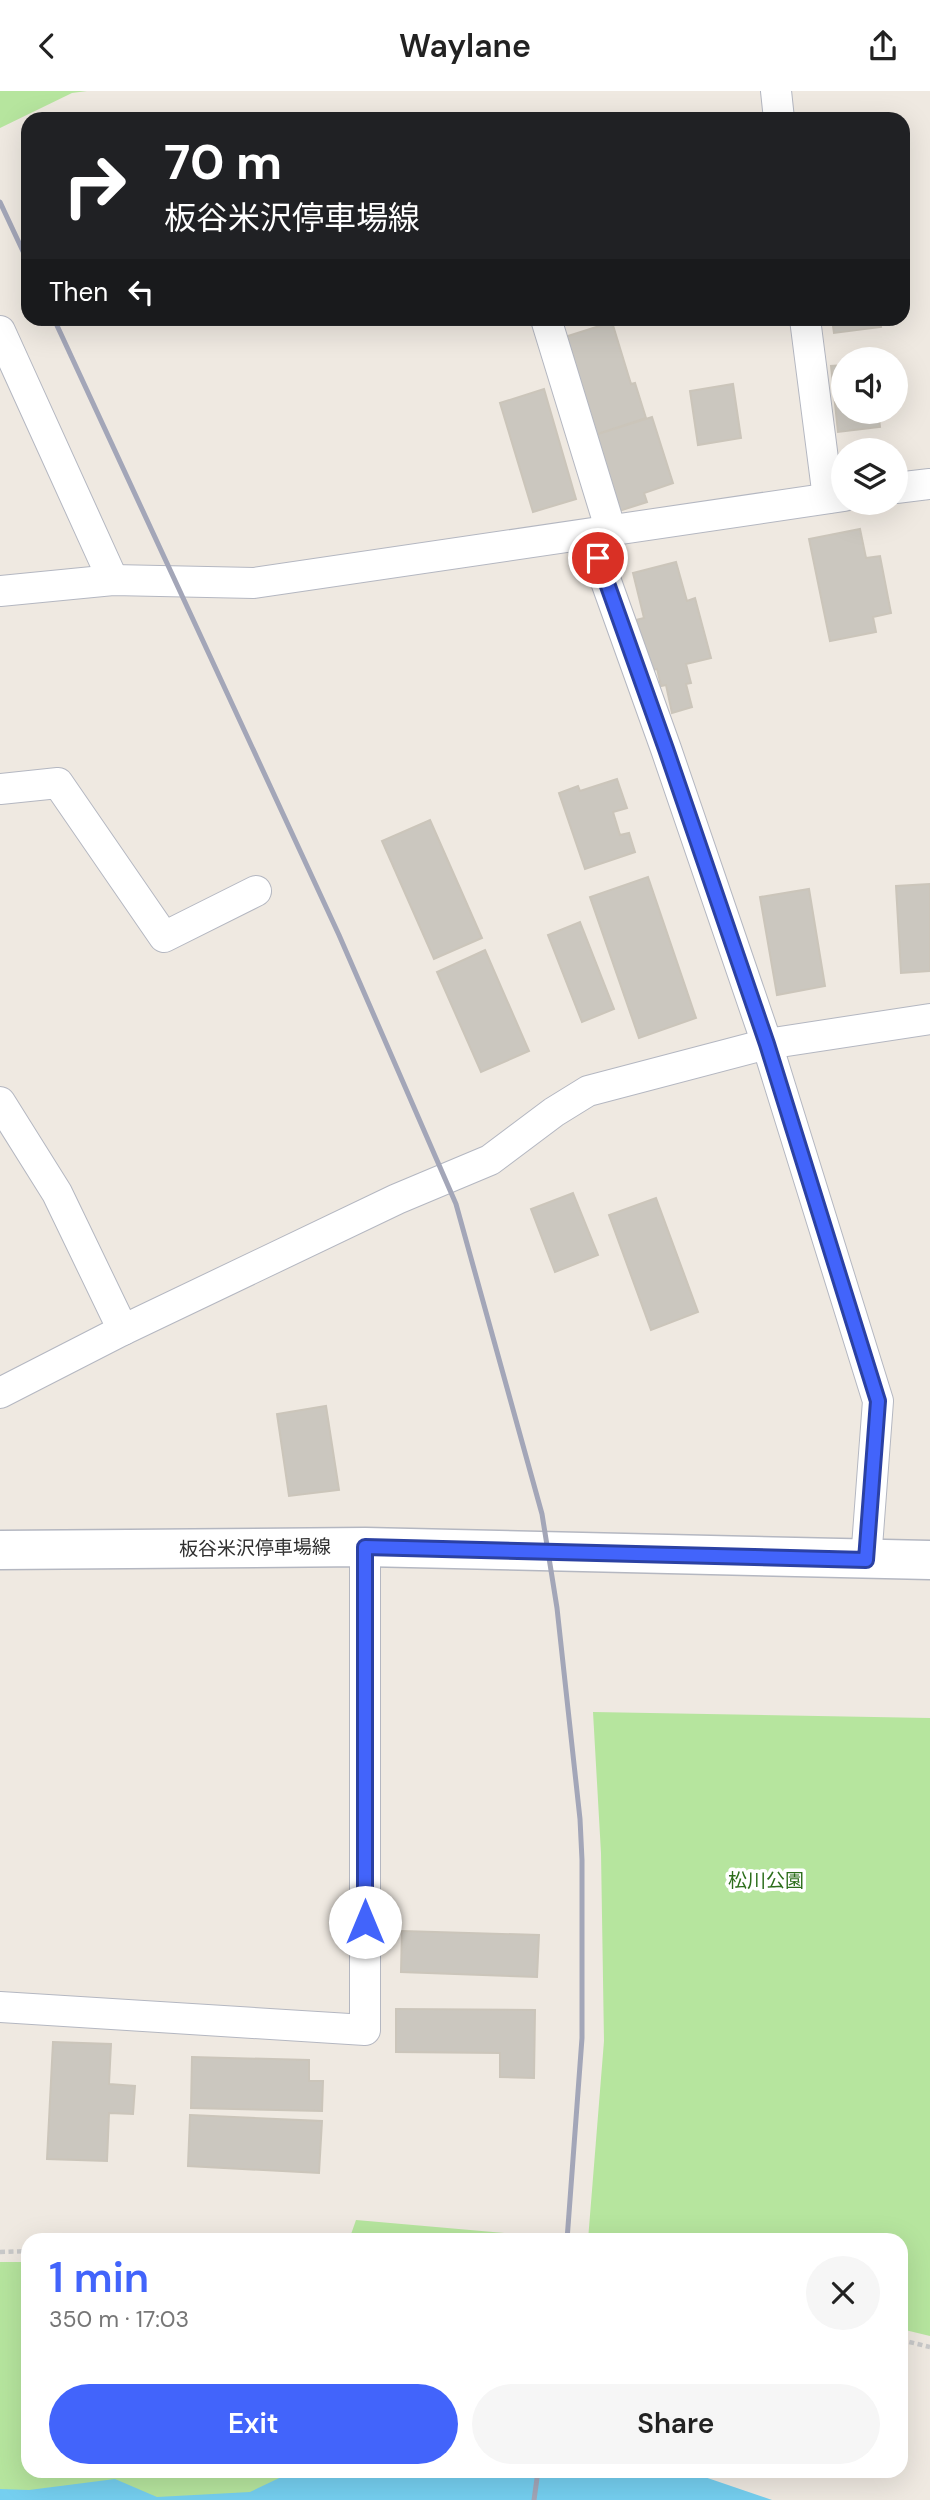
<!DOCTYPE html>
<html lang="en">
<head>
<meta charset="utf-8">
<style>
  :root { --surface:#fff; --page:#f6f6f6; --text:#222; --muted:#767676; --accent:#4264fb }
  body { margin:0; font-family:"DM Sans","Noto Sans JP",sans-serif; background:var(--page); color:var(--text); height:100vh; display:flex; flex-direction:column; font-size:26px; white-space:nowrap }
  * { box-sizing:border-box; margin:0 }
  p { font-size:23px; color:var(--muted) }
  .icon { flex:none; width:38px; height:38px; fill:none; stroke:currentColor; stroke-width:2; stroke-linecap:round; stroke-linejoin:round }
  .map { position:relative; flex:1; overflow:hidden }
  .details { position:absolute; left:21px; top:2142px; width:887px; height:245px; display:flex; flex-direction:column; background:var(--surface); border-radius:21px; box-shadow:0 7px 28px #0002 }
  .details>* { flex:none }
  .top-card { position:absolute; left:21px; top:21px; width:889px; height:214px; border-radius:21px; box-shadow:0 7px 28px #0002; background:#202124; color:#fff; overflow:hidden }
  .buttons { position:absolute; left:831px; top:256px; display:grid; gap:14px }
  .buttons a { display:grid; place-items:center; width:77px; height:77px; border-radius:50%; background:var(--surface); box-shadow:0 7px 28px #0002; font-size:35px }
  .pin { position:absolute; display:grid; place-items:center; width:60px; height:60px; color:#fff; margin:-30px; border:4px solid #fff; border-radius:50%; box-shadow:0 2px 7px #0007 }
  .me { position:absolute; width:77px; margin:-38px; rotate:0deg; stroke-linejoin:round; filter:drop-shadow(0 0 5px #0008) }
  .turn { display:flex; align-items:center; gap:24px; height:147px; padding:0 28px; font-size:32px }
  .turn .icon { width:91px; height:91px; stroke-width:2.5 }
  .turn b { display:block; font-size:49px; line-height:60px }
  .then { display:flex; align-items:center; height:66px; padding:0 28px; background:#0003; gap:14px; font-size:26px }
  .round { display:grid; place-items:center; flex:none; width:74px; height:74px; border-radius:37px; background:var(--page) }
  .head { display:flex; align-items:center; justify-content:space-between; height:119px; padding:0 28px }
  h1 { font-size:42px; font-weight:600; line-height:52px; color:var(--accent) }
  .cta { display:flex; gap:14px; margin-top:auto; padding:14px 28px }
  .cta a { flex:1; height:80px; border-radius:42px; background:var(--accent); color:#fff; font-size:28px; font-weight:600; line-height:80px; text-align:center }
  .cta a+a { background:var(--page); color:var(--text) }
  header { display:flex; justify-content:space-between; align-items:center; height:91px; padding:0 28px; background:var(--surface); font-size:32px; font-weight:600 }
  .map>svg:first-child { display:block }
  .green { fill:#b6e59e }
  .water { fill:#75cff0 }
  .building { fill:#cbc7bf; stroke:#cbc5ba; stroke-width:2 }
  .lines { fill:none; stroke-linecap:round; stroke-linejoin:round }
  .minor-casing { stroke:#b4b7c1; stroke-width:32 }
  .secondary-casing { stroke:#b4b7c1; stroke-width:41 }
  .path { stroke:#c9c9c9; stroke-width:4.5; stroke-dasharray:5 3.5; stroke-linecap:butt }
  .minor { stroke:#fff; stroke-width:30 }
  .secondary { stroke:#fff; stroke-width:38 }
  .rail { stroke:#a3a6b8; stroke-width:5 }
  .route-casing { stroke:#2b41a3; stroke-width:18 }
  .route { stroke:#4264fb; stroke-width:12 }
  .labels { text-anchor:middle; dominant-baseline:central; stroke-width:7; stroke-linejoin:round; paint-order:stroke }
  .street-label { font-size:19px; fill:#2e2e2e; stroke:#fff }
  .park-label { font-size:19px; fill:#2c6e1b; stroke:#fff }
</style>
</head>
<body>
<header><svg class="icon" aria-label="back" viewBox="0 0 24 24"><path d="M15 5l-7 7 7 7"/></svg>Waylane<svg class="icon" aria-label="share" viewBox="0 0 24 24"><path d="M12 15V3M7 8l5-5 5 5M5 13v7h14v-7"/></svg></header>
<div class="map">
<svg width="930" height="2409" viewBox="0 0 930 2409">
  <rect width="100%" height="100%" fill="#efe9e1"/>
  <g class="green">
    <path d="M0,0H87L72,2L0,37Z"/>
    <path d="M593,1621L930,1627V2245L901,2238V2149H588L604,1950L601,1762Z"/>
    <path d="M356,2129L550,2146L549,2149H349Z"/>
    <path d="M0,2171H28V2380H519L515,2409H0Z"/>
  </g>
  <path class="water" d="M294,2380H687L772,2409H0V2398L29,2399L115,2388L157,2406L250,2401Z"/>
  <g class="building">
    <path d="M832,228H880L881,236L834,242Z"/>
    <path d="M612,231L631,293L635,292L646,327L595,344L565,246Z"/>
    <path d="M844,274V320H878L880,336L838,341L831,275Z"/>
    <path d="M733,293L741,347L698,354L690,300Z"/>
    <path d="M544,298L576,408L533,421L500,312Z"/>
    <path d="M652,326L673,392L644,402L647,411L619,420L595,344Z"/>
    <path d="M860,438L866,467L880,465L891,522L873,526L876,541L830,550L809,448Z"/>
    <path d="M676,471L687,510L695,507L711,567L686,573L691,592L686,593L692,616L672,622L666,594L661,595L657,578L645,581L632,530L644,527L633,482Z"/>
    <path d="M617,688L627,717L613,721L620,744L629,742L635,761L585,778L559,702L578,695L580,700Z"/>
    <path d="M430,729L482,847L434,868L382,750Z"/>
    <path d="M648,786L696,927L639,947L590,806Z"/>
    <path d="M930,793V880L901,882L896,795Z"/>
    <path d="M809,798L825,895L777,904L760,806Z"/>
    <path d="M580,831L614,918L582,931L548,844Z"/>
    <path d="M485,859L529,960L481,981L437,881Z"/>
    <path d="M573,1102L598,1164L555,1181L531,1118Z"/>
    <path d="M656,1107L698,1221L651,1239L609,1124Z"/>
    <path d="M326,1315L339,1399L289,1405L277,1323Z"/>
    <path d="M402,1840L539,1844L537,1886L401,1881Z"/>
    <path d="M396,1918L535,1919L534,1987L500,1986V1962L396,1961Z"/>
    <path d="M53,1951L111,1953L109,1993L135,1995L133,2023L109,2022L107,2070L47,2068Z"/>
    <path d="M192,1966L309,1969V1990H323L322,2020L191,2017Z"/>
    <path d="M190,2024L322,2030L319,2082L188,2075Z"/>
  </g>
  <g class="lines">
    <defs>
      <g id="minor">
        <path d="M776,0L779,28"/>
        <path d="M546,228L611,440"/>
        <path d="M805,228L828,407"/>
        <path d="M0,240L113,489"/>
        <path d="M896,397L930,393"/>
        <path d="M589,443L666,658L767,953L878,1310L866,1469"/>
        <path d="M0,500L113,489L254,492L844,405"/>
        <path d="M0,698L58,692L164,846L256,800"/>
        <path d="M0,1011L57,1102L123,1239"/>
        <path d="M0,1302L123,1239L397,1108L490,1069L554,1021L588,1000L767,953L930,928"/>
        <path d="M0,1916L365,1939V1456"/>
      </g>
      <path id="secondary" d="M0,1459L365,1456L930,1469"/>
    </defs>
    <use href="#minor" class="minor-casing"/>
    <use href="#secondary" class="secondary-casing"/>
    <g class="path">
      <path d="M0,2161L28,2160"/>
      <path d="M901,2249L930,2256"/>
    </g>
    <use href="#minor" class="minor"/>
    <use href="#secondary" class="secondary"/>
    <g class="rail">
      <path d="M0,111L28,171"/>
      <path d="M54,228L339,844L456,1113L542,1423L557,1517L580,1728L582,1769V1947L567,2149"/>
      <path d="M534,2409L538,2380"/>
    </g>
  </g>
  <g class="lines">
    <defs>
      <path id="route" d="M365,1831V1456L866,1469L878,1310L767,953L666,658L598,467"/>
    </defs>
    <use href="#route" class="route-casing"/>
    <use href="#route" class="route"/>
  </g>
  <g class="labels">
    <g class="street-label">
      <text transform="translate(255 1457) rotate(-1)">板谷米沢停車場線</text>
    </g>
    <g class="park-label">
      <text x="766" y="1789">松川公園</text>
    </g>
  </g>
</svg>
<div class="buttons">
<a><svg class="icon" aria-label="sound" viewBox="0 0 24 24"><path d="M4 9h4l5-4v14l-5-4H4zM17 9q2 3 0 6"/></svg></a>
<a><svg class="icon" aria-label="layers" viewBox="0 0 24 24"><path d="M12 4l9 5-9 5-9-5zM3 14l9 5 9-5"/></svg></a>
</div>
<div class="pin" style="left:598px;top:467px;background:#d93025"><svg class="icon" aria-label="arrive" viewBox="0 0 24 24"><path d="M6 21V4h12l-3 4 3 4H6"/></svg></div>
<svg class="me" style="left:365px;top:1831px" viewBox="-20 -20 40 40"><circle r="19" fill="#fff"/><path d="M0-13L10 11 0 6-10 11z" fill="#4264fb"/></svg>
<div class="top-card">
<div class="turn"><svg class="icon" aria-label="right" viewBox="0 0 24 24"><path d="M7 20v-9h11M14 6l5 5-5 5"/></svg><div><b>70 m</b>板谷米沢停車場線</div></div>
<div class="then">Then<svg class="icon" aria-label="left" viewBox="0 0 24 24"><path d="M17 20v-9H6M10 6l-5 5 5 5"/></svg></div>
</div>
<section class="details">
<div class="head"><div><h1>1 min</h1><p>350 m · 17:03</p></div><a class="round"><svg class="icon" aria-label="close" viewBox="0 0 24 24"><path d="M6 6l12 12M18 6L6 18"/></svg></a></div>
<div class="cta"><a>Exit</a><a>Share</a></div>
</section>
</div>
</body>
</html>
